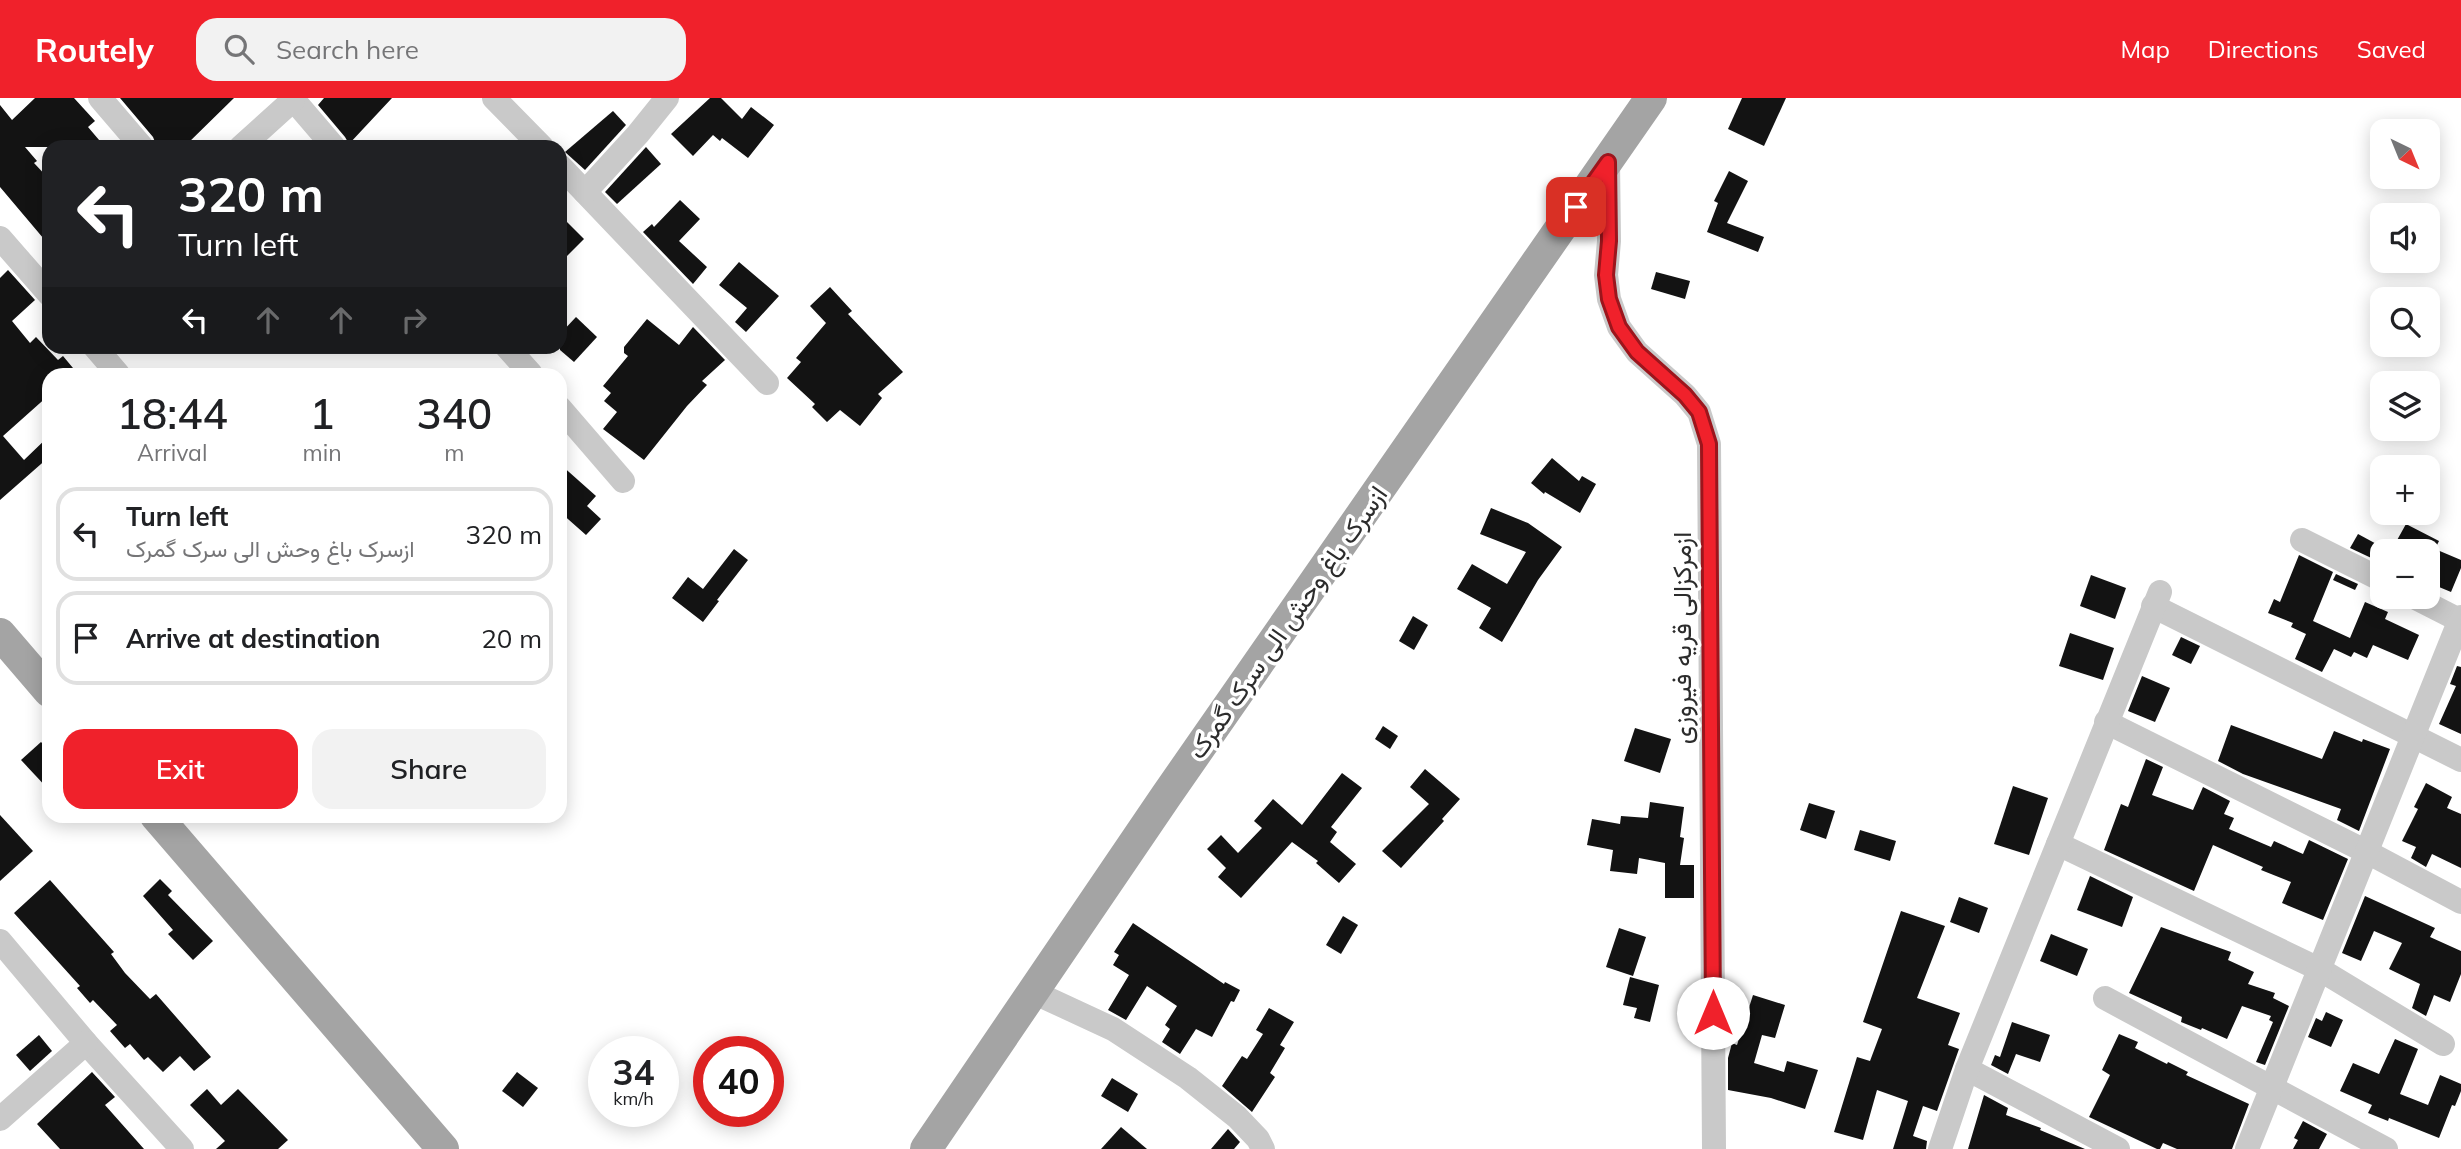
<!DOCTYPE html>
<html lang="en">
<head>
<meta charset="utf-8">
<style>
  :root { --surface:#fff; --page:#f2f2f2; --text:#202124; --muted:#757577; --line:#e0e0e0; --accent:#f0212b }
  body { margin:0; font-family:Mulish,Vazirmatn,sans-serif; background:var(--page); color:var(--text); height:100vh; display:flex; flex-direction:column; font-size:26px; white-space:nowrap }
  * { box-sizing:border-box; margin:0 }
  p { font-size:23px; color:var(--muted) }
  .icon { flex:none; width:38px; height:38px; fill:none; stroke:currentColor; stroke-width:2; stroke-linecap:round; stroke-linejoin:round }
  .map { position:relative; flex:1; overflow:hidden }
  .sheet { position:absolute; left:42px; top:270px; width:525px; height:455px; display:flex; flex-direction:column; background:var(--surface); border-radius:21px; box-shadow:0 4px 18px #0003 }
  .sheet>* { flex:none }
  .top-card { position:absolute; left:42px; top:42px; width:525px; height:214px; border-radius:21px; box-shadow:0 4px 18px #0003; background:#202124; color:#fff; overflow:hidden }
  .needle { width:46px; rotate:137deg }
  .tools { position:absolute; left:2370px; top:21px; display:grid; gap:14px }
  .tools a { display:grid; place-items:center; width:70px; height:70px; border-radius:14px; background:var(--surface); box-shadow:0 4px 18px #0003; font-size:35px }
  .speed { position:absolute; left:588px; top:938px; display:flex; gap:14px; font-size:35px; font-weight:700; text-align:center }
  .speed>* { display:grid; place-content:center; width:91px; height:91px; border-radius:50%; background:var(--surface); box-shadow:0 4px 18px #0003; line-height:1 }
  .speed small { font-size:18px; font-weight:400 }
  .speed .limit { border:10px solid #d22; background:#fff; color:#111 }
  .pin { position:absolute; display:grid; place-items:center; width:60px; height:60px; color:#fff; margin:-30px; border-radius:14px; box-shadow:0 4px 10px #0006 }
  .me { position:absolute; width:77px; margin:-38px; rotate:0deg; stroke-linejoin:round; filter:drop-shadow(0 0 5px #0008) }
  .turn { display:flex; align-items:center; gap:24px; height:147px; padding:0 21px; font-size:32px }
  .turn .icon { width:91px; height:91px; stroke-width:2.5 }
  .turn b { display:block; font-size:49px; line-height:60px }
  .lanes { display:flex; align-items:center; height:66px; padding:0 21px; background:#0003; justify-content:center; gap:35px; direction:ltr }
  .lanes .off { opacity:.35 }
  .eta { display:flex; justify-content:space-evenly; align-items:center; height:119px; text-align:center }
  .eta b { font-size:42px; font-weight:600; line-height:49px }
  .button { display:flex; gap:14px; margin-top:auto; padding:14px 21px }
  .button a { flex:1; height:80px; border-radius:21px; background:var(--accent); color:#fff; font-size:28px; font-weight:600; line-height:80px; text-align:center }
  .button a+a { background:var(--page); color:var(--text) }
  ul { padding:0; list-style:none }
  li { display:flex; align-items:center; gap:21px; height:94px; margin:0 14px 10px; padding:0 7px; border:4px solid var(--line); border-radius:21px }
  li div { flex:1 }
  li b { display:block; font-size:26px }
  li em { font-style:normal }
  header { display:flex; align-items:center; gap:42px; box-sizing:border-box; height:98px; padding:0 35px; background:var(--accent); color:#fff }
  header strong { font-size:33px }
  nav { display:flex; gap:38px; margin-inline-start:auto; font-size:24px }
  .search { width:490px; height:63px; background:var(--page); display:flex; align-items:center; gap:18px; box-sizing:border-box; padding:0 24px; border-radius:21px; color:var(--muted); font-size:26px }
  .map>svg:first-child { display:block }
  .building { fill:#131313 }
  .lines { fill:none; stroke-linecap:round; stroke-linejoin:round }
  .minor { stroke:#c9c9c9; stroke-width:24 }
  .major { stroke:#a4a4a4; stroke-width:32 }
  .route-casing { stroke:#9c151c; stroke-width:18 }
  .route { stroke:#f0212b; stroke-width:12 }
  .labels { text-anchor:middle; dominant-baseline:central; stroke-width:7; stroke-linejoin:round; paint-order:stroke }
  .street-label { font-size:26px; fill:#2c2c2c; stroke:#fff }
</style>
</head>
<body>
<header>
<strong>Routely</strong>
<div class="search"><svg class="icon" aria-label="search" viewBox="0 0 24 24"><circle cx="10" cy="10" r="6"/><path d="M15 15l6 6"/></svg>Search here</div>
<nav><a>Map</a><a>Directions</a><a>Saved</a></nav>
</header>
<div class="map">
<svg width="2461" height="1051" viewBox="0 0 2461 1051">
  <rect width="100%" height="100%" fill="#fff"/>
  <g class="building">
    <path d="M35,0H74L95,23L88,29L105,49H25L37,63L34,65L49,81V147L0,89V7L12,22Z"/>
    <path d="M120,0H234L184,49H157L153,39Z"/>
    <path d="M324,0H392L349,46L345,39L318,7Z"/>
    <path d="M710,0H721L742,21L751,9L774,27L748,60L722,40L720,43L713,37L693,58L671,36Z"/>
    <path d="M1742,0H1786L1764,48L1728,31Z"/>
    <path d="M613,13L626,27L585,72L565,54Z"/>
    <path d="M646,49L661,66L617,106L605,94Z"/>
    <path d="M1729,73L1748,83L1727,125L1764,139L1758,154L1707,134L1718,105L1714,103Z"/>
    <path d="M680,102L700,121L679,143L707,169L693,186L643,134L652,126L654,129Z"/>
    <path d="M560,117L584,141L560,165Z"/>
    <path d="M739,164L779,198L746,234L735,224L747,210L719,187Z"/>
    <path d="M8,172L35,202L12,223L30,245L36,239L58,262L63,258L78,276H49V297L3,338L24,362L49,338V359L0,402V180Z"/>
    <path d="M1656,174L1690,183L1685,201L1651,191Z"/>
    <path d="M830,189L852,213L848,216L903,274L878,296L882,300L860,328L840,312L827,324L812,309L815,306L787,280L801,264L796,260L826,225L810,208Z"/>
    <path d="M576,219L597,239L574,264L560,252V236Z"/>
    <path d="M647,221L679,247L693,229L725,262L702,283L707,287L687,308L644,362L603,331L617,314L604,303L611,295L603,288L628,258L624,255V249Z"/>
    <path d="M1552,360L1579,383L1582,378L1596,386L1580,415L1545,394L1544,396L1531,385Z"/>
    <path d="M560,366L596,398L587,408L601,421L586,437L560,414Z"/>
    <path d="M1491,410L1528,425L1562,449L1538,482L1502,544L1479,530L1491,510L1457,491L1472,466L1507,486L1526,454L1480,436Z"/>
    <path d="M2406,426L2439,443L2435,451L2461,462V470L2451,494L2427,484L2432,469L2427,466V453H2391Z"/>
    <path d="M2358,436L2382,449V465L2350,450Z"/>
    <path d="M734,451L748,462L717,502L719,503L703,524L672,500L688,479L703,491Z"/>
    <path d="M2299,457L2333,474L2313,523L2350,540L2365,504L2388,514L2385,521L2419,537L2408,562L2373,547L2367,560L2354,554L2351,559L2334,551L2322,574L2295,561L2306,536L2291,529L2293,525L2268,515L2274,501L2280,504Z"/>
    <path d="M2336,476L2358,486L2355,492L2333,482Z"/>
    <path d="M2091,477L2126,490L2115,521L2080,508Z"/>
    <path d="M1413,518L1428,527L1414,552L1399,543Z"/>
    <path d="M2070,535L2114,550L2103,582L2059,568Z"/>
    <path d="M2181,539L2200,548L2191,566L2172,557Z"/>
    <path d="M2457,568L2461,569V636L2439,626L2456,588L2450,586Z"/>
    <path d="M2142,578L2170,590L2155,624L2128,613Z"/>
    <path d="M2231,627L2322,661L2334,633L2362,644L2363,641L2390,651L2359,733L2337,722L2341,711L2243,676L2218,663Z"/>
    <path d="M1383,628L1398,638L1390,651L1375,641Z"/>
    <path d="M1635,630L1671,641L1660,675L1624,663Z"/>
    <path d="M41,644L49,652V692L21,662Z"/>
    <path d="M2146,661L2163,669L2152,697L2193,712L2203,689L2230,703L2224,716L2234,720L2229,731L2271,749L2274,743L2303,756L2309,742L2348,761L2323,822L2282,805L2291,784L2261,772L2263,769L2213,747L2194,793L2104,752L2121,706L2128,709Z"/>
    <path d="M1425,671L1460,701L1442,721L1444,723L1401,770L1382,753L1429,706L1410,689Z"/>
    <path d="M1342,675L1362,690L1331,729L1337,734L1330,744L1356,766L1339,785L1316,765L1318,763L1292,744L1241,800L1218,779L1226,770L1207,751L1221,737L1238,755L1262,730L1254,723L1273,701L1302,727Z"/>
    <path d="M2426,685L2452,699L2447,710L2461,716V770L2432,756L2426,769L2411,760L2416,749L2402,743L2418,711L2414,709Z"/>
    <path d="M2013,688L2048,700L2029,757L1994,746Z"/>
    <path d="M1650,704L1684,709L1680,739L1684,740L1680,767H1694V800H1665V765L1639,760L1637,776L1610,773L1613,752L1587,747L1592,721L1620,726L1621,718L1648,720Z"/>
    <path d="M1809,705L1835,713L1826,741L1800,732Z"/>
    <path d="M0,717L33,753L0,783Z"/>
    <path d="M1860,732L1896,743L1890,763L1854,752Z"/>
    <path d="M2090,778L2133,799L2122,829L2077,812Z"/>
    <path d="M160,781L172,793L168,797L213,843L193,862L168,836L173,832L143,798Z"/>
    <path d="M50,782L114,854L111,856L125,875L150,901L156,896L211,959L194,973L180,958L163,974L148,959L144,962L130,946L125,950L110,933L117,927L93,902L90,905L77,890L80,888L14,815Z"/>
    <path d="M2365,798L2435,830L2430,839L2461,853V876L2450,904L2434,897L2426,918L2412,910L2420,886L2389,871L2402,845L2374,833L2361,863L2342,855Z"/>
    <path d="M1959,799L1988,810L1979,835L1950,824Z"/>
    <path d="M1901,813L1945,828L1917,900L1960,915L1948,947L1959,951L1937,1013L1923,1008L1913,1038L1927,1043L1926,1051H1893L1908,1003L1877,992L1863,1042L1834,1034L1857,959L1870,963L1882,931L1863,924Z"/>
    <path d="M1343,818L1358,827L1341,856L1326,847Z"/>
    <path d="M1133,825L1224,886L1225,884L1240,892L1234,904L1231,903L1212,939L1196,931L1180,956L1162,944L1170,931L1165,927L1177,908L1147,888L1126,922L1108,912L1129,877L1113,867L1119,857L1114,854Z"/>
    <path d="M2161,829L2231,854L2228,862L2254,874L2248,886L2275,895L2273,900L2289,908L2265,967L2256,964L2273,924L2269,922L2271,918L2242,908L2227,941L2202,930L2201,932L2181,924L2182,919L2129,895Z"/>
    <path d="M1619,830L1646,839L1633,878L1606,869Z"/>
    <path d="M2051,836L2088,851L2077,878L2040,863Z"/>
    <path d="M1630,879L1659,887L1650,924L1634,920L1637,910L1623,907Z"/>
    <path d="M1753,897L1785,907L1775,940L1762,937L1754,965L1784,974L1787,963L1818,972L1805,1011L1771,1000L1728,992V960L1732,945L1737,947Z"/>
    <path d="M1269,910L1294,924L1280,947L1285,950L1270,975L1275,979L1252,1014L1222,988L1242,958L1247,961L1263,936L1256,932Z"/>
    <path d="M2326,914L2343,922L2331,949L2308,939L2316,920L2322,923Z"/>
    <path d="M2012,924L2050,937L2040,964L2016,956L2008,976L1991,967L1995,957L2000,959Z"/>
    <path d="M2119,936L2138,944L2135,950L2167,966L2168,964L2188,974L2186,977L2249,1006L2232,1051H2177L2163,1045L2160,1051H2157L2089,1019L2110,977L2102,972Z"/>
    <path d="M39,937L52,953L30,973L16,957Z"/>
    <path d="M2395,941L2418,951L2400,996L2428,1007L2440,977L2461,986V993L2455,1008L2452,1007L2439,1040L2389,1020L2388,1023L2368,1015L2372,1007L2340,993L2353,965L2379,976Z"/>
    <path d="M92,974L115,999L105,1007L144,1051H60L37,1026Z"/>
    <path d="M517,974L538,990L523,1009L502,993Z"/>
    <path d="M1112,980L1138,996L1128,1014L1101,998Z"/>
    <path d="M207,991L221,1007L238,991L288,1042L278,1051H216L225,1043L190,1007Z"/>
    <path d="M1984,997L2008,1010L2006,1017L2041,1030L2040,1032L2085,1051H1968Z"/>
    <path d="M2303,1023L2327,1036L2319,1051H2293L2298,1042L2294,1040Z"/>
    <path d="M1121,1029L1147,1051H1101Z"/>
    <path d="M1228,1031L1240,1044L1234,1051H1211Z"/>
  </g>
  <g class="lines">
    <g class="minor">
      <path d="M100,0L142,49"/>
      <path d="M292,0L334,49"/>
      <path d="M494,0L542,49"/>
      <path d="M241,49L293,2"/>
      <path d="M1608,64L1609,143L1606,177L1609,201L1619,229L1637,254L1685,297L1699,314L1709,346L1714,1051"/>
      <path d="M560,68L767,285"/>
      <path d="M585,94L638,36L667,0"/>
      <path d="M0,140L49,196"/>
      <path d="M94,248L118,276"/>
      <path d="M506,248L531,276"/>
      <path d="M560,310L623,383"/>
      <path d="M2302,442L2382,482"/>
      <path d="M2414,499L2461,523"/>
      <path d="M2153,508L2461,662"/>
      <path d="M2106,624L2367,754L2461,804"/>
      <path d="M2058,746L2319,871L2443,946"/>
      <path d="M0,843L86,945L182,1051"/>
      <path d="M1033,894L1113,931L1188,980L1237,1019L1258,1041L1263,1051"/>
      <path d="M2105,900L2386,1051"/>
      <path d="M1967,971L2118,1051"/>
      <path d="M0,1021L86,945"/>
      <path d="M1940,1051L1967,971L2160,494"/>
      <path d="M2247,1051L2461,519"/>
    </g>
    <g class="major">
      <path d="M0,536L49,593"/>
      <path d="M156,718L443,1051"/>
      <path d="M926,1051L1166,698L1651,0"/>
    </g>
  </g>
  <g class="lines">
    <defs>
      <path id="route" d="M1576,109L1608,64L1609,143L1606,177L1609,201L1619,229L1637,254L1685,297L1699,314L1709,346L1713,915"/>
    </defs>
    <use href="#route" class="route-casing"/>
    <use href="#route" class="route"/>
  </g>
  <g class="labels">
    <g class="street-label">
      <text transform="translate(1287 524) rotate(-55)">ازسرک باغ وحش الی سرک گمرک</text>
      <text transform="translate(1681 540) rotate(-90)">ازمرکزالی قریه فیروزی</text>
    </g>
  </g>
</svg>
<div class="tools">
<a><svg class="needle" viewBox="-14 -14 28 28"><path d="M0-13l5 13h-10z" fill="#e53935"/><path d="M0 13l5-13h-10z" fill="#757577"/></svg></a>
<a><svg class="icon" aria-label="sound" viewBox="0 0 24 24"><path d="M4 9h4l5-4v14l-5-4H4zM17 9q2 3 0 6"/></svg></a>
<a><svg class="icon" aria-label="search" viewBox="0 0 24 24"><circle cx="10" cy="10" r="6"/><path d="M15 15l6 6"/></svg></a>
<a><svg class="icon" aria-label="layers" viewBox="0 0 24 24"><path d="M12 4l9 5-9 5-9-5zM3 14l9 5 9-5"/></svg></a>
<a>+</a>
<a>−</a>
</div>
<div class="speed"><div>34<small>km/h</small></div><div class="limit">40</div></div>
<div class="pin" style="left:1576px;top:109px;background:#d93025"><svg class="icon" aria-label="arrive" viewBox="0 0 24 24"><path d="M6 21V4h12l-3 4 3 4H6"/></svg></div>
<svg class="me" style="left:1713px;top:915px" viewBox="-20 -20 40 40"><circle r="19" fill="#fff"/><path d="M0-13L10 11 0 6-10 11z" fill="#f0212b"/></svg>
<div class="top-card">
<div class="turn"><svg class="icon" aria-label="left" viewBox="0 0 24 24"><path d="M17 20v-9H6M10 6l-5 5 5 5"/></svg><div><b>320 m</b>Turn left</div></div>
<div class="lanes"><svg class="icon" aria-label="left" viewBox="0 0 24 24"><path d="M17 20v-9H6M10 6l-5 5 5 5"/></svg><svg class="icon off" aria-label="ahead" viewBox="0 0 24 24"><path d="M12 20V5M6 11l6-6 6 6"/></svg><svg class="icon off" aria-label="ahead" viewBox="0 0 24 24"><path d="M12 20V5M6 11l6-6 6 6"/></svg><svg class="icon off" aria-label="right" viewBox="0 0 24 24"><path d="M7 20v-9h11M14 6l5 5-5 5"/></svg></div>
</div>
<section class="sheet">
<div class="eta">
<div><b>18:44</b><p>Arrival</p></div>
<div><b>1</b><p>min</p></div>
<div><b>340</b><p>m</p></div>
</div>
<ul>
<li><svg class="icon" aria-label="left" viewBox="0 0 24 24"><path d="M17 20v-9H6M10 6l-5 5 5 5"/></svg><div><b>Turn left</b><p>ازسرک باغ وحش الی سرک گمرک</p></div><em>320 m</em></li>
<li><svg class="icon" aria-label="arrive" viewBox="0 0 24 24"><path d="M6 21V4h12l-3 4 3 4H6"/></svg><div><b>Arrive at destination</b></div><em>20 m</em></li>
</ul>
<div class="button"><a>Exit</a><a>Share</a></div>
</section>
</div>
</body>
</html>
